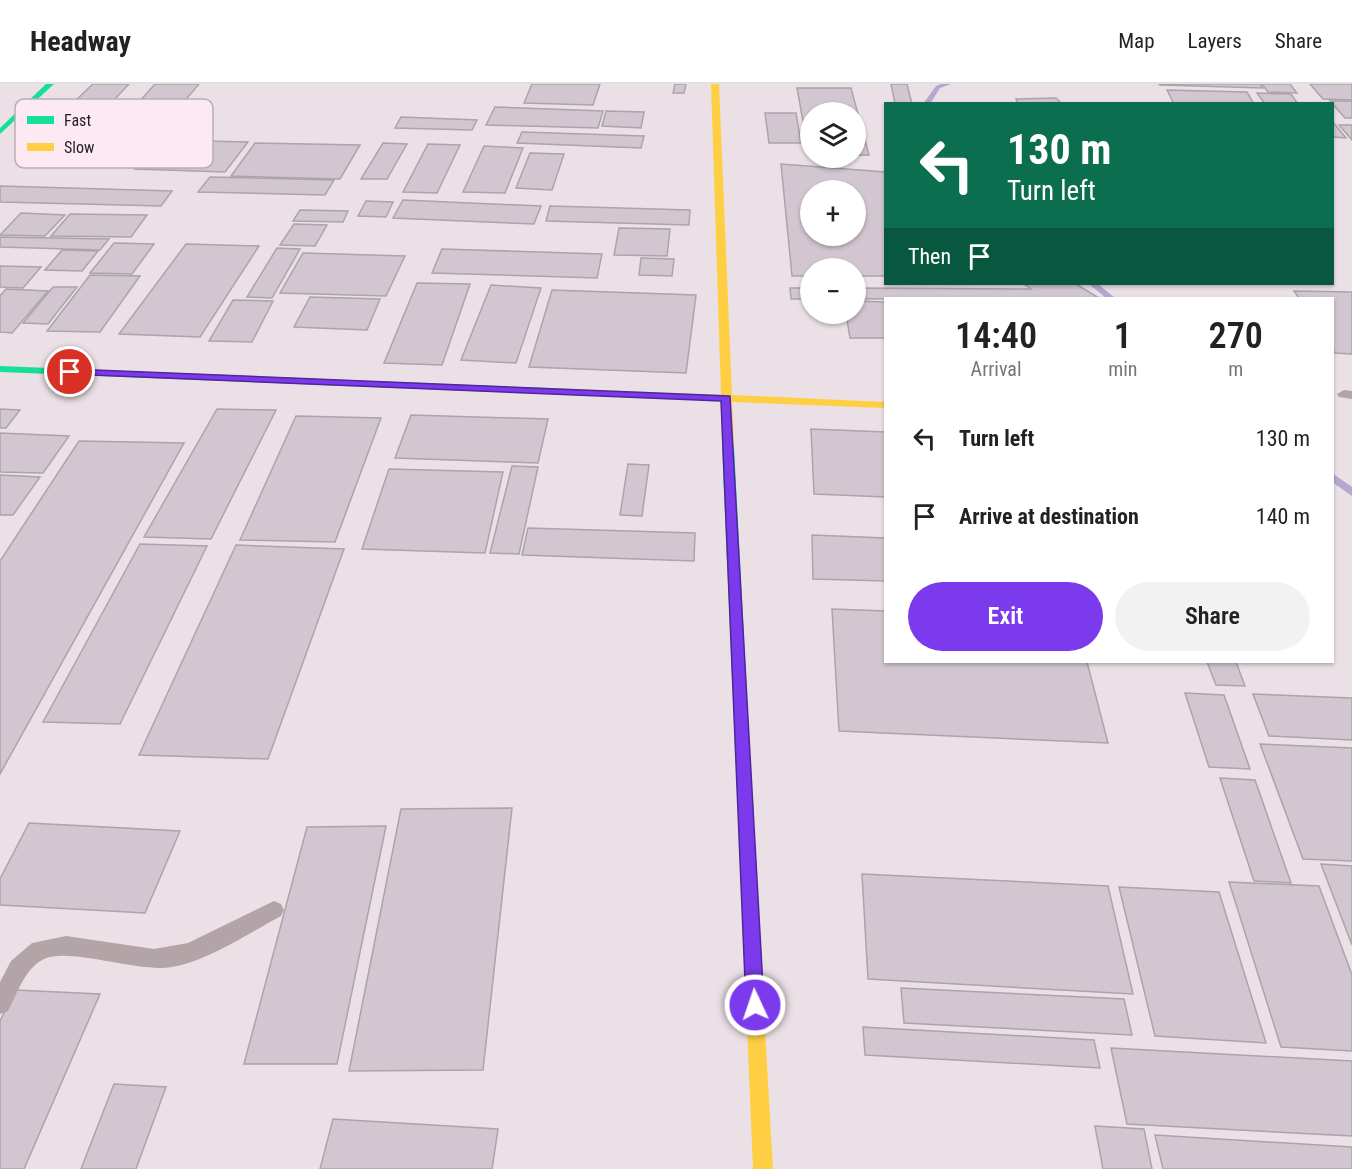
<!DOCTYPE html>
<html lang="en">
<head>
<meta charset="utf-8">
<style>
  :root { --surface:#fff; --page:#f2f2f2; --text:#222; --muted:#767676; --line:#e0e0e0; --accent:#7c3aed }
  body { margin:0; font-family:"Roboto Condensed",sans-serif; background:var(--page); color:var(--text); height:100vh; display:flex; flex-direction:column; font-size:22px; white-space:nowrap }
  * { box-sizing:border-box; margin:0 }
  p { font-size:20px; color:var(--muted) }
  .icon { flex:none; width:33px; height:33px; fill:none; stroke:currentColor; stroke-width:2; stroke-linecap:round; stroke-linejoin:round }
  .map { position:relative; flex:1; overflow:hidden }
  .sheet { position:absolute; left:884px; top:213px; width:450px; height:366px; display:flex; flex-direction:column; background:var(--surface); border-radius:0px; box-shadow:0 2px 4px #0004 }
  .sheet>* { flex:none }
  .top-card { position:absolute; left:884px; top:18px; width:450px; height:183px; border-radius:0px; box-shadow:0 2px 4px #0004; background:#0b6e4f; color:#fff; overflow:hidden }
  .tools { position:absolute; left:800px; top:18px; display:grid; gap:12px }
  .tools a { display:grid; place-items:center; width:66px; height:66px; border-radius:50%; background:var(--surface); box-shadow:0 2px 4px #0004; font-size:30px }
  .pin { position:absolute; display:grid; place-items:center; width:51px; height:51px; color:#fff; margin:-26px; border:3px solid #fff; border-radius:50%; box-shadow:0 2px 6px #0007 }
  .me { position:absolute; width:66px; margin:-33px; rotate:357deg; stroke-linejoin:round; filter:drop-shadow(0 0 4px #0008) }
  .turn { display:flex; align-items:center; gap:21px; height:126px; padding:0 24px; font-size:27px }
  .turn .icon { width:78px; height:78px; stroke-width:2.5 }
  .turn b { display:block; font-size:42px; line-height:51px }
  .then { display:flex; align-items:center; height:57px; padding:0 24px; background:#0003; gap:12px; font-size:22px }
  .eta { display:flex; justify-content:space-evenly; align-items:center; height:102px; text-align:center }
  .eta b { font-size:36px; font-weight:600; line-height:42px }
  .primary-button { display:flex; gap:12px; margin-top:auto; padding:12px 24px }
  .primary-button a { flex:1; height:69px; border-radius:36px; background:var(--accent); color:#fff; font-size:24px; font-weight:600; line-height:69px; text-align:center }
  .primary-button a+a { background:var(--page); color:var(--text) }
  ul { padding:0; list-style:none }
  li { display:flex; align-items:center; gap:18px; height:78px; padding:0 24px }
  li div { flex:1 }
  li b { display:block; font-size:22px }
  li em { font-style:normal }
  header { display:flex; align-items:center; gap:36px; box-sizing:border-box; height:84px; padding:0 30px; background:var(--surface); border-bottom:2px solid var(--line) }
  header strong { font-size:28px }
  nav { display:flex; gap:33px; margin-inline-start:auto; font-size:21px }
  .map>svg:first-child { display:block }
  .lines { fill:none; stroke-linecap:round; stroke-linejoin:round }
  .stream { fill:#b4a8ce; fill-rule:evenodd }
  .building { fill:#d2c6d1; stroke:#aba4a9; stroke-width:1.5; fill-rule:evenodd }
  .lane { fill:#b2a4a7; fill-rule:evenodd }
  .fast { fill:#16e098; fill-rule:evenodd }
  .slow { fill:#ffcf43; fill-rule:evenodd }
  .route { fill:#7c3aed; stroke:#51269a; stroke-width:1.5 }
  .key { fill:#fce9f4; stroke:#bbacb5; stroke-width:1.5 }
  .key-label { font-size:16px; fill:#241d21 }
</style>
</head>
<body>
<header>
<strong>Headway</strong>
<nav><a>Map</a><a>Layers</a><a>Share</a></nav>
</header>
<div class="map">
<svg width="1352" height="1085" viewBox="0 0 1352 1085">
  <rect width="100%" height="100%" fill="#ebe0e6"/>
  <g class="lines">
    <g class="stream">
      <path d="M941,0H951L940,4L930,20H923L936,2Z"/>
      <path d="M1089,200H1098L1115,214H1106Z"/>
      <path d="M1332,389L1352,403V412L1332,398Z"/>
    </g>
  </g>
  <g class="building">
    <path d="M93,0H129L113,17L76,16Z"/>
    <path d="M155,0H199L182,20L138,19Z"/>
    <path d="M532,0H600L593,21L524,19Z"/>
    <path d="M675,0H686L684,9H673Z"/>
    <path d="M891,0H907L912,20H895Z"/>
    <path d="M1159,0H1260L1263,4L1160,1Z"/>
    <path d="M1262,0H1290L1297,9L1268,8Z"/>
    <path d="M1310,0H1352V16L1323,15Z"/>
    <path d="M797,4H851L869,71H855V28H810L809,71Z"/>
    <path d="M1167,6L1247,8L1254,20H1174Z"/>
    <path d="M1257,9L1291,10L1298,20H1265Z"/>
    <path d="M1056,14L1062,20H1018L1016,15Z"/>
    <path d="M1330,17H1352V34H1345Z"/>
    <path d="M495,23L603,27L598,44L486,41Z"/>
    <path d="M606,27L644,28L641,44L602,42Z"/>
    <path d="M765,29H796L801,59H769Z"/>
    <path d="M401,33L477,36L472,46L395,44Z"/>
    <path d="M1332,37L1346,54L1332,53Z"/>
    <path d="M1339,41H1352V56Z"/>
    <path d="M522,48L644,52L641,64L517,59Z"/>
    <path d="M161,56L248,58L225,88L135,85Z"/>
    <path d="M255,59L360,61L340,95L231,92Z"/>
    <path d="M383,59L407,60L387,95H361Z"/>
    <path d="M428,60L460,61L437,109L403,108Z"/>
    <path d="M484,62L523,64L505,109L463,108Z"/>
    <path d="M530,69L564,70L552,106L516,104Z"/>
    <path d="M781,80L885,88V192H855V184H810V192H792ZM810,106H855V152H810Z"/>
    <path d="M210,93L334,96L325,111L198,108Z"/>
    <path d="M0,102L172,107L161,122L0,118Z"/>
    <path d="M403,116L541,122L534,140L393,134Z"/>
    <path d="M366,117L393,118L386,133L358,132Z"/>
    <path d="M550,122L690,126L689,141L546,137Z"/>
    <path d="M300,126L348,127L343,138L293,137Z"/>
    <path d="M21,129L65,131L45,152L0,151Z"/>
    <path d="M70,130L147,131L131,153L51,152Z"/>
    <path d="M294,140L327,141L315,162L280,161Z"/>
    <path d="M619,144L670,145L667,172L614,171Z"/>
    <path d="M0,153L109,155L100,166L0,163Z"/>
    <path d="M114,159L154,160L132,190L90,189Z"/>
    <path d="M186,160L259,162L200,253L119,250Z"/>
    <path d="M277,164L300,165L272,214L247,213Z"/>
    <path d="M442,165L602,170L597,194L432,189Z"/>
    <path d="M62,166L98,167L82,187L45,186Z"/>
    <path d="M303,169L405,172L386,212L280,209Z"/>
    <path d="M641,174L674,175L672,192L639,191Z"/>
    <path d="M0,182L41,183L23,204L0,203Z"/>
    <path d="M90,191L140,192L100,248L47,247Z"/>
    <path d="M417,199L470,200L442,281L384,279Z"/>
    <path d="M1024,200H1076L1099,214L855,215V204L1031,205Z"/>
    <path d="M491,201L541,204L516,279L461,276Z"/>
    <path d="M53,203H77L48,240L23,239Z"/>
    <path d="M790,204H810V215H791Z"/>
    <path d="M6,205L48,207L12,249L0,248V212Z"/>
    <path d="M552,206L696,211L686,289L529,283Z"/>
    <path d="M1294,207L1352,208V270L1335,269L1332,265V214H1299Z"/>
    <path d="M310,213L380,215L367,246L294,243Z"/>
    <path d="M233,216L273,217L252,258L209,257Z"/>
    <path d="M855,217L885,218V254H850L846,230H855Z"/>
    <path d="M0,325L20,326L6,344H0Z"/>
    <path d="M217,325L276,326L211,455L144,453Z"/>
    <path d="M411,331L548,335L538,379L395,374Z"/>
    <path d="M296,332L381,334L335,458L240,456Z"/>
    <path d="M811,345L885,348V413L814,410Z"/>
    <path d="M0,349L69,352L43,389L0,388Z"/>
    <path d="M79,357L184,359L0,690V477Z"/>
    <path d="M628,380L649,381L642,432L620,431Z"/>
    <path d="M512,382L538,383L519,470L490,469Z"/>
    <path d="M389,385L503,388L485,469L362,465Z"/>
    <path d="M0,391L40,393L13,431H0Z"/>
    <path d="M528,444L695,449L694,477L522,471Z"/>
    <path d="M812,451L885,454V497L813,495Z"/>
    <path d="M140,460L207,462L120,640L43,638Z"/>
    <path d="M236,461L344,465L268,675L139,671Z"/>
    <path d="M832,525L885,527V578H1087L1108,659L839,647Z"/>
    <path d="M1207,578H1236L1245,602L1216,601Z"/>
    <path d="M1185,609L1224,611L1250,685L1209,683Z"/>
    <path d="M1253,610L1352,614V656L1269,652Z"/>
    <path d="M1260,660L1352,664V777L1303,775Z"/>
    <path d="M1220,694L1255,696L1291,799L1254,797Z"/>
    <path d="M512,724L483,986L349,987L401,725Z"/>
    <path d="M29,739L180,747L145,829L0,821V795Z"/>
    <path d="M386,742L337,980H244L307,743Z"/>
    <path d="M1321,780L1352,782V861Z"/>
    <path d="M862,790L1108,802L1133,910L868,895Z"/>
    <path d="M1229,798L1319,802L1352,891V967L1281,963Z"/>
    <path d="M1119,803L1219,808L1266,959L1155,952Z"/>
    <path d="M901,904L1124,915L1132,951L904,939Z"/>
    <path d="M15,906L100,910L24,1085H0V937Z"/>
    <path d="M863,943L1094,956L1100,984L865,971Z"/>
    <path d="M1111,964L1352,977V1052L1127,1040Z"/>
    <path d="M114,1000L166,1003L136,1085H81Z"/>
    <path d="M333,1035L498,1045L492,1085H320Z"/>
    <path d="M1095,1042L1144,1045L1152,1085H1103Z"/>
    <path d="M1155,1051L1352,1063V1085H1163Z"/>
  </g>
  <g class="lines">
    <g class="lane">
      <path d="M1344,306L1352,307V315L1339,313L1337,310Z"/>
      <path d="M274,817L281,820L284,826L281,832C249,849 208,877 172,883C138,889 70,863 44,875C25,884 17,910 8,927L0,930V898L11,877L32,859L66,852L154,865L188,859Z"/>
    </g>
    <g class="fast">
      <path d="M46,0H54L0,50V44Z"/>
      <path d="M0,282L548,304L553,307L548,310L0,288Z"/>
      <path d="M728,359L734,362L758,823L756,828L750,830L744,828L742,823L722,362Z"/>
    </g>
    <g class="slow">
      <path d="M711,0H719L732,311L885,318V324L732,318L734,362L728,365L722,362L721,317L548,310L543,307L548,304L721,311Z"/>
      <path d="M750,816L756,818L758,823L773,1085H753L742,823L744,818Z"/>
    </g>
  </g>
  <path class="route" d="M70,285L730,312L764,921L761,927L755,930L749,927L746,921L721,317L67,290V286Z"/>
  <rect x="15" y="15" width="198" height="69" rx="9" class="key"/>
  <rect x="27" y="32" width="27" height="8" fill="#16e098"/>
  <rect x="27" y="59" width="27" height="8" fill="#ffcf43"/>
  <g class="key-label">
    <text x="64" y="42">Fast</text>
    <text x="64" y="69">Slow</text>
  </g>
</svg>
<div class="tools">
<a><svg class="icon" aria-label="layers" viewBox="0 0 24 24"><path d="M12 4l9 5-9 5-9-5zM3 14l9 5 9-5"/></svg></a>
<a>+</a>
<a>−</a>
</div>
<div class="pin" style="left:70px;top:288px;background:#d93025"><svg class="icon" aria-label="arrive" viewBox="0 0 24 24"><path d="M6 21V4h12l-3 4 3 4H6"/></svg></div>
<svg class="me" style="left:755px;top:921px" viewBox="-20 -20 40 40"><circle r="17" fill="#7c3aed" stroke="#fff" stroke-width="3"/><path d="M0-11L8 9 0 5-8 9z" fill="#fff"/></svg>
<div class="top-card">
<div class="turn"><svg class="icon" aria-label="left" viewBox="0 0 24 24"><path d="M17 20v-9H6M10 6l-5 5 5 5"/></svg><div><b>130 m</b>Turn left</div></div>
<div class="then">Then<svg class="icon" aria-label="arrive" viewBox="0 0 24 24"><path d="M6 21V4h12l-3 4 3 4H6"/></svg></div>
</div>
<section class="sheet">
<div class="eta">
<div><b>14:40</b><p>Arrival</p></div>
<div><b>1</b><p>min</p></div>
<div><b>270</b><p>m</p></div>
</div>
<ul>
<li><svg class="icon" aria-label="left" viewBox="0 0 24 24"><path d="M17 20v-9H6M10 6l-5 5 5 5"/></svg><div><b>Turn left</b></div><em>130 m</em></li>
<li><svg class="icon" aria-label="arrive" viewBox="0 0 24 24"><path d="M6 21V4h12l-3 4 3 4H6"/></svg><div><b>Arrive at destination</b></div><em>140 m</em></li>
</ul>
<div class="primary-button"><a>Exit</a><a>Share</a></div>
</section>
</div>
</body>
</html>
